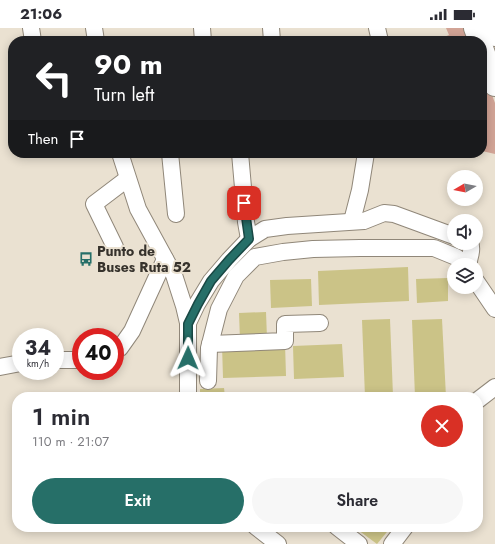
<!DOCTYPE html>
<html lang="en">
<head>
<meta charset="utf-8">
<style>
  :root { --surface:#fff; --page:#f7f7f7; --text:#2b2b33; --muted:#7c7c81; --accent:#266f68 }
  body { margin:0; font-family:Jost,sans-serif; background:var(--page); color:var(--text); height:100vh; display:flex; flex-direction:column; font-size:15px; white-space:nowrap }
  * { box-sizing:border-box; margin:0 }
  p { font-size:13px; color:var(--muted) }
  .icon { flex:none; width:22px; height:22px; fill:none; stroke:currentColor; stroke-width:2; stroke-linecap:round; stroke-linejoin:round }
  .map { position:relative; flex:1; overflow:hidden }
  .side { position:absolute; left:12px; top:364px; width:471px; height:140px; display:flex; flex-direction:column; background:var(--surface); border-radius:16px; box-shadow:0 2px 10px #0003 }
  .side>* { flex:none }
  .hud { position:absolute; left:8px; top:8px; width:479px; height:122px; border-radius:16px; box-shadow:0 2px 10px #0003; background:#202124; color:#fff; overflow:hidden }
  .needle { width:26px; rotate:260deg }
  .tools { position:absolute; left:447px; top:142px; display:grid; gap:8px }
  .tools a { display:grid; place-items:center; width:36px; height:36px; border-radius:50%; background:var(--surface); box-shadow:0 2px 10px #0003; font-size:20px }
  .speed { position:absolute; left:12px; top:300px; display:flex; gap:8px; font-size:20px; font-weight:700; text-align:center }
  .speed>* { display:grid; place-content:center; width:52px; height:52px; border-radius:50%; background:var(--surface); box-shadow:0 2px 10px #0003; line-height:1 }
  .speed small { font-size:10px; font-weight:400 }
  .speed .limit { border:6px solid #d22; background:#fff; color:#111 }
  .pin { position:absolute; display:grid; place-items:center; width:34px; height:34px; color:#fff; margin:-17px; border-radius:8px; box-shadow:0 2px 6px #0006 }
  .me { position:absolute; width:44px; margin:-22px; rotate:1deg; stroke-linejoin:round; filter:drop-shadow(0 0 3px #0008) }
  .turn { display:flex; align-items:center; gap:14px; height:84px; padding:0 20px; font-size:18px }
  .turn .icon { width:52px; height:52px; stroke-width:2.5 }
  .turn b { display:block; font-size:28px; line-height:34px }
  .then { display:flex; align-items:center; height:38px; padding:0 20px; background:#0003; gap:8px; font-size:15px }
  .round { display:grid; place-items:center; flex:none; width:42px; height:42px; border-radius:21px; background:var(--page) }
  .summary { display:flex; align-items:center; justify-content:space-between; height:68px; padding:0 20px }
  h1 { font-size:24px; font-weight:600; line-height:30px }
  .button { display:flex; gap:8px; margin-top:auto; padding:8px 20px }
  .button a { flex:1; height:46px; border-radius:24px; background:var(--accent); color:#fff; font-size:16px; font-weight:600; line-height:46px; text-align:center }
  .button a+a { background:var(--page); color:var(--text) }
  .status { display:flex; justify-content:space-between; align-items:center; height:28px; padding:0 20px; background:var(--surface); direction:ltr }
  .status svg { height:11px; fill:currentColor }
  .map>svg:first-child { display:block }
  .green { fill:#d2a496 }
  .building { fill:#cbc387 }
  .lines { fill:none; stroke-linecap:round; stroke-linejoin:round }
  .minor-casing { stroke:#908779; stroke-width:18 }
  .major-casing { stroke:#908779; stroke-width:22 }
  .highway-casing { stroke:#908779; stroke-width:24 }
  .minor { stroke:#fff; stroke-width:16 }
  .major { stroke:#fff; stroke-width:20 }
  .highway { stroke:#fff; stroke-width:22 }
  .route-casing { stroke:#194844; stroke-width:10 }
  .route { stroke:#266f68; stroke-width:7 }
  .labels { text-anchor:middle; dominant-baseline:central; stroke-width:4; stroke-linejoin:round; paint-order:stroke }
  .poi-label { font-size:14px; font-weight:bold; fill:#36322c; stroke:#eae1d1; text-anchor:start }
</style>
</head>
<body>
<div class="status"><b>21:06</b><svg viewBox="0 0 49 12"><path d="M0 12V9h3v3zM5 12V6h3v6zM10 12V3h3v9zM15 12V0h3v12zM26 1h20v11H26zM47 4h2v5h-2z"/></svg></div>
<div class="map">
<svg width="495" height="516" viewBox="0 0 495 516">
  <rect width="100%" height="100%" fill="#eae1d1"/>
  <g class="green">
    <path d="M446,0H467L472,13H439V11L449,7Z"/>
    <path d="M482,40L495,75V126L482,123Z"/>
  </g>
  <g class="building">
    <path d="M408,239L409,273L319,277L318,243Z"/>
    <path d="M448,250V273L417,275L416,251Z"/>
    <path d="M311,251L312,278L271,280L270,252Z"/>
    <path d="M266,284L267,310L240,312L239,285Z"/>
    <path d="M390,291L393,368L365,369L362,292Z"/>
    <path d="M442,291L446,369H415L412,292Z"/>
    <path d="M285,315L286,348L223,350L222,317Z"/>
    <path d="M342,316L344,349L294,351L293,318Z"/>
    <path d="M224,360L225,369H200V361Z"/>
    <path d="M354,499H391L377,516Z"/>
  </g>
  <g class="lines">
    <defs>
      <g id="minor">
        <path d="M31,0L33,13"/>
        <path d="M94,0L96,13"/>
        <path d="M202,0L203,13"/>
        <path d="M271,0L272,13"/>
        <path d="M377,0L380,13"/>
        <path d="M120,125L138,181L174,247L184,278L188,295V369"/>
        <path d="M170,125L176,186"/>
        <path d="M240,125L246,194L249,211"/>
        <path d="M352,193L360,162L366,125"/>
        <path d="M115,219L94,176L127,151"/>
        <path d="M469,237C468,229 474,223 470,215"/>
        <path d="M476,253L495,281"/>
        <path d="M188,295L197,276L211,253L229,232L249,211L265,201L287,198L364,193L384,185L394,186L454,208"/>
        <path d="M210,316L285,313V296L320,295"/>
        <path d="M115,322L120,320L132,303L165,231"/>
        <path d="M55,332H81"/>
        <path d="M0,339L21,335"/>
        <path d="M208,353L209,320L219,281L236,248L255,229L283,224L313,221L360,220H434L456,229L467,237"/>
        <path d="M478,372L495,359"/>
        <path d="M256,499L278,516"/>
        <path d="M337,499L359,516"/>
        <path d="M392,516L405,499"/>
      </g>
      <path id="major" d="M492,0L495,8"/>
      <g id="highway">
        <path d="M475,0L480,13"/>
        <path d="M482,20L495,57"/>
      </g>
    </defs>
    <use href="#minor" class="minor-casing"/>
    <use href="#major" class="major-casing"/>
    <use href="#highway" class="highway-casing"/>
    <use href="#minor" class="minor"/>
    <use href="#major" class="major"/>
    <use href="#highway" class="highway"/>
  </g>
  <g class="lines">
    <defs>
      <path id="route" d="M188,330V296L198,276L211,253L229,232L249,211L244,175"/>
    </defs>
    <use href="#route" class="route-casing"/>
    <use href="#route" class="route"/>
  </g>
  <defs>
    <symbol id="bus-bare" viewBox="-9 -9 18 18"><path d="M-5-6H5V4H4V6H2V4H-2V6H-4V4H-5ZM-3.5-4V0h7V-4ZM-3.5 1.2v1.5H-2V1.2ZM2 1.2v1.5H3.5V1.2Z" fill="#266f68" stroke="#eae1d1" stroke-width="2.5" paint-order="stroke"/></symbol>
  </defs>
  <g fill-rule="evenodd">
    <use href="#bus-bare" x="76" y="221" width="20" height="20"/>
  </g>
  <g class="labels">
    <g class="poi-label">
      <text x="97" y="223">Punto de<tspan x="97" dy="16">Buses Ruta 52</tspan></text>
    </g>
  </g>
</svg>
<div class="tools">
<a><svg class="needle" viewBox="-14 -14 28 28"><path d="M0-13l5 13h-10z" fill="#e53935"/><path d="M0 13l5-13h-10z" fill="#7c7c81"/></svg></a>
<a><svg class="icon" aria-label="sound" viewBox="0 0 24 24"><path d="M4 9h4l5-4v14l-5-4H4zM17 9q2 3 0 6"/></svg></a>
<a><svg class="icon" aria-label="layers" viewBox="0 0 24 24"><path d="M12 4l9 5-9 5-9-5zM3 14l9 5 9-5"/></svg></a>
</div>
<div class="speed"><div>34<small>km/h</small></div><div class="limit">40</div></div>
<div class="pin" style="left:244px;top:175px;background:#d93025"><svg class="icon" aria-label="arrive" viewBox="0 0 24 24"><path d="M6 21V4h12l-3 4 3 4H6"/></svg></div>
<svg class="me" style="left:188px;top:330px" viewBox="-20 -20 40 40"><path d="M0-17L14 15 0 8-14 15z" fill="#266f68" stroke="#fff" stroke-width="4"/></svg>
<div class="hud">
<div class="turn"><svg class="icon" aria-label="left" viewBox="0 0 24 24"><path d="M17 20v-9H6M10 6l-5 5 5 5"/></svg><div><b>90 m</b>Turn left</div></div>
<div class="then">Then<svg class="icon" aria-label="arrive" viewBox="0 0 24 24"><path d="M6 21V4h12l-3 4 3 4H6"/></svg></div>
</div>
<section class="side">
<div class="summary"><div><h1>1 min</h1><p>110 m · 21:07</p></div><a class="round" style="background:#d93025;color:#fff"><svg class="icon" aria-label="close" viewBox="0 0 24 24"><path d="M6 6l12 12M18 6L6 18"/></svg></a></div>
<div class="button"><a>Exit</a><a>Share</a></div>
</section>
</div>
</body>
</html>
